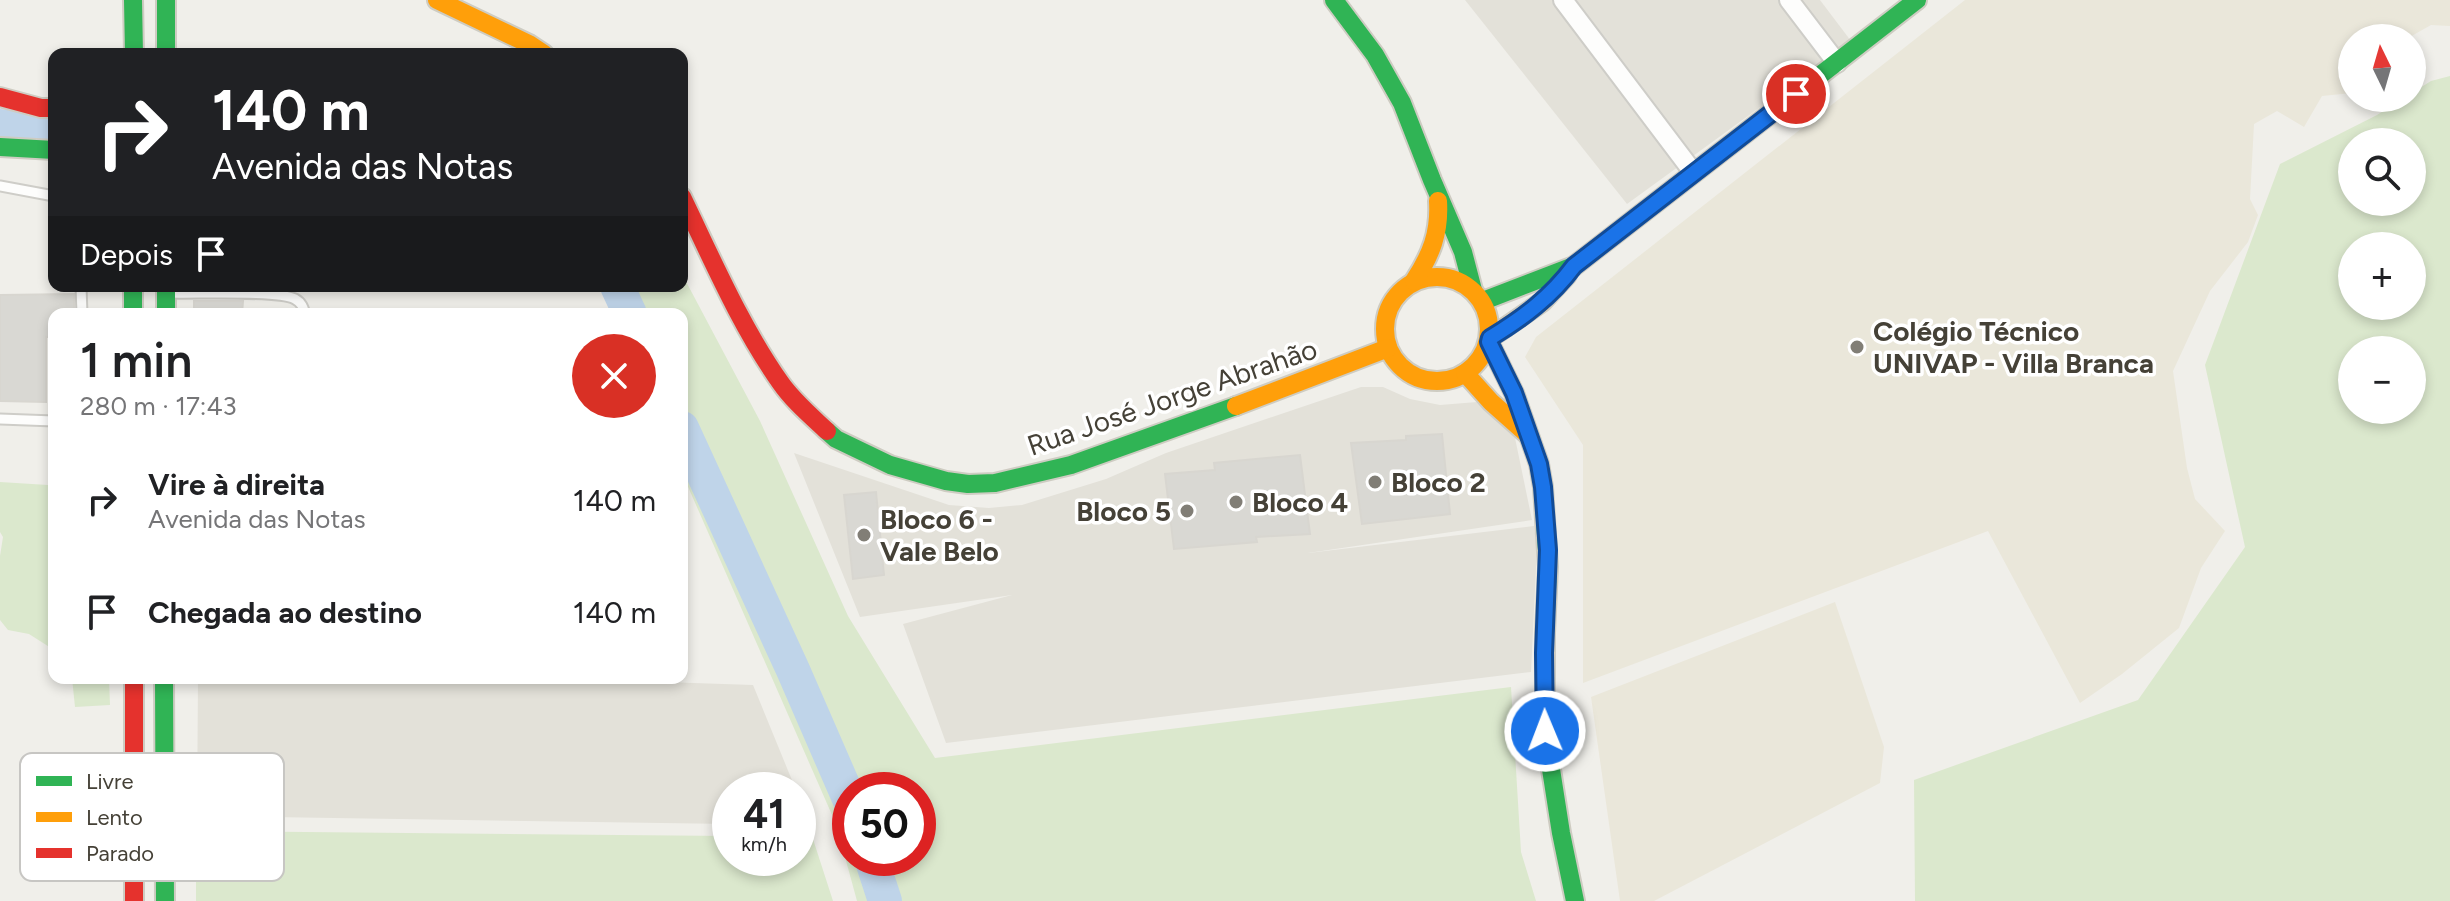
<!DOCTYPE html>
<html lang="pt">
<head>
<meta charset="utf-8">
<style>
  :root { --surface:#fff; --page:#f6f6f6; --text:#202124; --muted:#757577 }
  body { margin:0; font-family:Figtree,sans-serif; background:var(--page); color:var(--text); height:100vh; display:flex; flex-direction:column; font-size:30px; white-space:nowrap }
  * { box-sizing:border-box; margin:0 }
  p { font-size:26px; color:var(--muted) }
  .icon { flex:none; width:44px; height:44px; fill:none; stroke:currentColor; stroke-width:2; stroke-linecap:round; stroke-linejoin:round }
  .map { position:relative; flex:1; overflow:hidden }
  .sheet { position:absolute; left:48px; top:308px; width:640px; height:376px; display:flex; flex-direction:column; background:var(--surface); border-radius:16px; box-shadow:0 4px 12px #0003 }
  .sheet>* { flex:none }
  .top-card { position:absolute; left:48px; top:48px; width:640px; height:244px; border-radius:16px; box-shadow:0 4px 12px #0003; background:#202124; color:#fff; overflow:hidden }
  .needle { width:52px; rotate:355deg }
  .tools { position:absolute; left:2338px; top:24px; display:grid; gap:16px }
  .tools a { display:grid; place-items:center; width:88px; height:88px; border-radius:50%; background:var(--surface); box-shadow:0 4px 12px #0003; font-size:40px }
  .speed { position:absolute; left:712px; top:772px; display:flex; gap:16px; font-size:40px; font-weight:700; text-align:center }
  .speed>* { display:grid; place-content:center; width:104px; height:104px; border-radius:50%; background:var(--surface); box-shadow:0 4px 12px #0003; line-height:1 }
  .speed small { font-size:20px; font-weight:400 }
  .speed .limit { border:12px solid #d22; background:#fff; color:#111 }
  .pin { position:absolute; display:grid; place-items:center; width:68px; height:68px; color:#fff; margin:-34px; border:4px solid #fff; border-radius:50%; box-shadow:0 2px 8px #0007 }
  .me { position:absolute; width:88px; margin:-44px; rotate:359deg; stroke-linejoin:round; filter:drop-shadow(0 0 6px #0008) }
  .turn { display:flex; align-items:center; gap:28px; height:168px; padding:0 32px; font-size:36px }
  .turn .icon { width:104px; height:104px; stroke-width:2.5 }
  .turn b { display:block; font-size:56px; line-height:68px }
  .then { display:flex; align-items:center; height:76px; padding:0 32px; background:#0003; gap:16px; font-size:30px }
  .round { display:grid; place-items:center; flex:none; width:84px; height:84px; border-radius:42px; background:var(--page) }
  .head { display:flex; align-items:center; justify-content:space-between; height:136px; padding:0 32px }
  h1 { font-size:48px; font-weight:600; line-height:60px }
  ul { padding:0; list-style:none }
  li { display:flex; align-items:center; gap:24px; height:112px; padding:0 32px }
  li div { flex:1 }
  li b { display:block; font-size:30px }
  li em { font-style:normal }
  .map>svg:first-child { display:block }
  .residential { fill:#e3e1d9 }
  .education { fill:#eae7da }
  .green { fill:#dbe8cd; fill-rule:evenodd }
  .lines { fill:none; stroke-linecap:round; stroke-linejoin:round }
  .river { stroke:#bfd4e9; stroke-width:34 }
  .building { fill:#d9d8d3; stroke:#d8d6d0; stroke-width:2 }
  .lane-casing { stroke:#cecdc8; stroke-width:13 }
  .street-casing { stroke:#cecdc8; stroke-width:22 }
  .fast-casing { stroke:#ceccc2; stroke-width:22 }
  .slow-casing { stroke:#ceccc2; stroke-width:22 }
  .jam-casing { stroke:#ceccc2; stroke-width:22 }
  .lane { stroke:#fdfdfc; stroke-width:9 }
  .street { stroke:#fdfdfc; stroke-width:18 }
  .fast { stroke:#30b455; stroke-width:18 }
  .slow { stroke:#ff9f0a; stroke-width:18 }
  .jam { stroke:#e5322d; stroke-width:18 }
  .route-casing { stroke:#114b97; stroke-width:20 }
  .route { stroke:#1a73e8; stroke-width:14 }
  .poi-dot { fill:#817e76; stroke:#fff; stroke-width:3 }
  .labels { text-anchor:middle; dominant-baseline:central; stroke-width:7; stroke-linejoin:round; paint-order:stroke }
  .poi-label { font-size:28px; font-weight:bold; fill:#454137; stroke:#fff; text-anchor:start }
  .street-label { font-size:28px; fill:#454137; stroke:#fff }
  .key { fill:#fff; stroke:#c7c6c3; stroke-width:2 }
  .key-label { font-size:22px; fill:#454137 }
</style>
</head>
<body>
<div class="map">
<svg width="2450" height="901" viewBox="0 0 2450 901">
  <rect width="100%" height="100%" fill="#f0efea"/>
  <g class="residential">
    <path d="M1465,0H1820L1851,41L1627,204Z"/>
    <path d="M1361,387H1383L1410,399L1440,405L1477,402L1515,438L1532,520L1308,553L1534,526L1537,549L1531,672L946,743L903,624L1012,595L860,617L794,453L949,505L989,508L1022,505L1106,479L1166,453Z"/>
    <path d="M198,678H546L753,685L796,790H730V824L197,816Z"/>
  </g>
  <g class="education">
    <path d="M1965,0H2450V26L2431,25L2408,38H2352V93L2322,96L2304,127L2277,111L2254,124L2250,199L2258,215L2248,242L2210,291L2173,371L2187,468L2195,499L2225,531L2201,568L2179,628L2122,674L2080,703L1988,531L1583,683V445L1525,357L1536,337Z"/>
    <path d="M1835,602L1884,747L1880,783L1654,901H1620L1591,697Z"/>
  </g>
  <g class="green">
    <path d="M2450,76V901H1915L1914,780L2138,700L2245,547L2205,365L2280,164L2377,115L2404,98H2412V93L2431,81ZM2412,142V202H2352V142ZM2412,246V306H2352V246ZM2412,350V410H2352V350Z"/>
    <path d="M682,274L760,421L848,616L935,758L1511,687L1521,852L1536,901H857L836,824L682,473V314H612L600,286H682ZM850,790H918V858H850Z"/>
    <path d="M54,473V647L51,648L29,634L8,630L0,620V556L3,537L0,532V482L48,485Z"/>
    <path d="M72,678H109L110,705L75,707Z"/>
    <path d="M196,831L730,836V858H798V836H812L833,901H196Z"/>
  </g>
  <g class="lines">
    <g class="river">
      <path d="M0,126L54,135"/>
      <path d="M617,286L630,314"/>
      <path d="M682,428L793,670L850,801"/>
      <path d="M871,858L885,901"/>
    </g>
  </g>
  <g class="building">
    <path d="M74,294V314H54V337H46V402L0,401V295Z"/>
    <path d="M194,301H243L242,314H194Z"/>
    <path d="M1442,434L1450,514L1362,524L1351,443L1406,440V436Z"/>
    <path d="M1300,455L1310,534L1256,537L1257,542L1174,549L1165,474L1215,470L1214,463Z"/>
    <path d="M876,492L884,575L853,579L844,495Z"/>
  </g>
  <g class="lines">
    <defs>
      <g id="lane">
        <path d="M0,186L54,196"/>
        <path d="M81,286L82,314"/>
        <path d="M170,293C194,294 279,290 295,299C302,303 303,307 305,314"/>
        <path d="M0,419L54,421"/>
      </g>
      <g id="street">
        <path d="M1563,0L1693,172"/>
        <path d="M1789,0L1837,63"/>
      </g>
      <g id="fast">
        <path d="M133,0L134,54"/>
        <path d="M166,0V54"/>
        <path d="M1334,0L1375,55L1402,103L1432,180L1463,252L1473,290"/>
        <path d="M0,147L54,150"/>
        <path d="M133,286V314"/>
        <path d="M166,286V314"/>
        <path d="M1483,301L1574,266L1917,0"/>
        <path d="M1489,342L1514,393L1539,464L1543,487L1548,567L1545,633V731L1561,833L1575,901"/>
        <path d="M827,431L836,439L890,465L946,481L968,484L995,483L1071,465L1236,406"/>
        <path d="M164,678L165,901"/>
      </g>
      <g id="slow">
        <path d="M437,0L529,44L544,54"/>
        <circle cx="1437" cy="329" r="52"/>
        <path d="M1414,281C1431,255 1440,233 1438,201"/>
        <path d="M1490,338L1542,302L1567,275"/>
        <path d="M1465,373L1491,402L1527,434"/>
        <path d="M1236,406L1388,348"/>
      </g>
      <g id="jam">
        <path d="M0,97L41,108H54"/>
        <path d="M682,197C712,259 740,325 780,382C793,401 811,416 827,431"/>
        <path d="M134,678V901"/>
      </g>
    </defs>
    <use href="#lane" class="lane-casing"/>
    <use href="#street" class="street-casing"/>
    <use href="#fast" class="fast-casing"/>
    <use href="#slow" class="slow-casing"/>
    <use href="#jam" class="jam-casing"/>
    <use href="#lane" class="lane"/>
    <use href="#street" class="street"/>
    <use href="#fast" class="fast"/>
    <use href="#slow" class="slow"/>
    <use href="#jam" class="jam"/>
  </g>
  <g class="lines">
    <defs>
      <path id="route" d="M1545,731L1544,653L1548,550L1543,487L1539,464L1514,393L1489,342L1490,338C1523,318 1551,297 1574,266L1796,94"/>
    </defs>
    <use href="#route" class="route-casing"/>
    <use href="#route" class="route"/>
  </g>
  <g class="poi-dot">
    <circle cx="1857" cy="347" r="8"/>
    <circle cx="1375" cy="482" r="8"/>
    <circle cx="1236" cy="502" r="8"/>
    <circle cx="1187" cy="511" r="8"/>
    <circle cx="864" cy="535" r="8"/>
  </g>
  <g class="labels">
    <g class="poi-label">
      <text x="1873" y="331">Colégio Técnico<tspan x="1873" dy="32">UNIVAP - Villa Branca</tspan></text>
      <text x="1391" y="482">Bloco 2</text>
      <text x="1252" y="502">Bloco 4</text>
      <text x="1171" y="511" text-anchor="end">Bloco 5</text>
      <text x="880" y="519">Bloco 6 -<tspan x="880" dy="32">Vale Belo</tspan></text>
    </g>
    <g class="street-label">
      <text transform="translate(1172 397) rotate(-19)">Rua José Jorge Abrahão</text>
    </g>
  </g>
  <rect x="20" y="753" width="264" height="128" rx="12" class="key"/>
  <rect x="36" y="776" width="36" height="10" fill="#30b455"/>
  <rect x="36" y="812" width="36" height="10" fill="#ff9f0a"/>
  <rect x="36" y="848" width="36" height="10" fill="#e5322d"/>
  <g class="key-label">
    <text x="86" y="789">Livre</text>
    <text x="86" y="825">Lento</text>
    <text x="86" y="861">Parado</text>
  </g>
</svg>
<div class="tools">
<a><svg class="needle" viewBox="-14 -14 28 28"><path d="M0-13l5 13h-10z" fill="#e53935"/><path d="M0 13l5-13h-10z" fill="#757577"/></svg></a>
<a><svg class="icon" aria-label="search" viewBox="0 0 24 24"><circle cx="10" cy="10" r="6"/><path d="M15 15l6 6"/></svg></a>
<a>+</a>
<a>−</a>
</div>
<div class="speed"><div>41<small>km/h</small></div><div class="limit">50</div></div>
<div class="pin" style="left:1796px;top:94px;background:#d93025"><svg class="icon" aria-label="arrive" viewBox="0 0 24 24"><path d="M6 21V4h12l-3 4 3 4H6"/></svg></div>
<svg class="me" style="left:1545px;top:731px" viewBox="-20 -20 40 40"><circle r="17" fill="#1a73e8" stroke="#fff" stroke-width="3"/><path d="M0-11L8 9 0 5-8 9z" fill="#fff"/></svg>
<div class="top-card">
<div class="turn"><svg class="icon" aria-label="right" viewBox="0 0 24 24"><path d="M7 20v-9h11M14 6l5 5-5 5"/></svg><div><b>140 m</b>Avenida das Notas</div></div>
<div class="then">Depois<svg class="icon" aria-label="arrive" viewBox="0 0 24 24"><path d="M6 21V4h12l-3 4 3 4H6"/></svg></div>
</div>
<section class="sheet">
<div class="head"><div><h1>1 min</h1><p>280 m · 17:43</p></div><a class="round" style="background:#d93025;color:#fff"><svg class="icon" aria-label="close" viewBox="0 0 24 24"><path d="M6 6l12 12M18 6L6 18"/></svg></a></div>
<ul>
<li><svg class="icon" aria-label="right" viewBox="0 0 24 24"><path d="M7 20v-9h11M14 6l5 5-5 5"/></svg><div><b>Vire à direita</b><p>Avenida das Notas</p></div><em>140 m</em></li>
<li><svg class="icon" aria-label="arrive" viewBox="0 0 24 24"><path d="M6 21V4h12l-3 4 3 4H6"/></svg><div><b>Chegada ao destino</b></div><em>140 m</em></li>
</ul>
</section>
</div>
</body>
</html>
